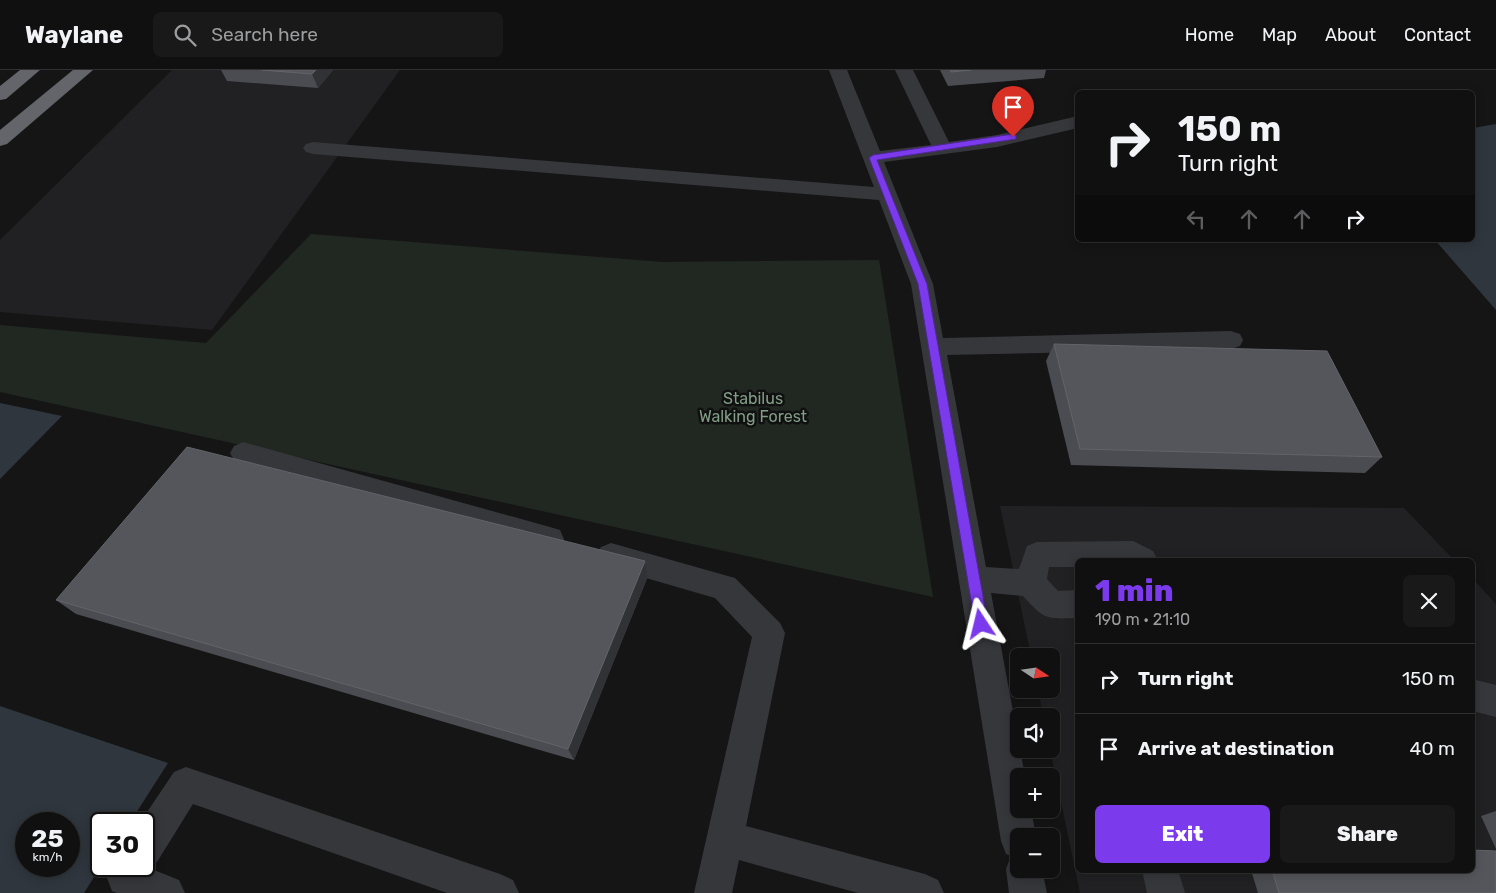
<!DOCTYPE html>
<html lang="en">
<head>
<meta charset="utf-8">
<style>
  :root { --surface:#101010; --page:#191919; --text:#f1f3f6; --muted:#9c9d9f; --line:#303030; --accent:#7c3aed }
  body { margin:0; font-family:Rubik,sans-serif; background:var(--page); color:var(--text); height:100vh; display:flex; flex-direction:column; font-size:19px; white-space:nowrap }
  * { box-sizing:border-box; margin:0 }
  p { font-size:16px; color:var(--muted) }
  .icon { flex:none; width:28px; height:28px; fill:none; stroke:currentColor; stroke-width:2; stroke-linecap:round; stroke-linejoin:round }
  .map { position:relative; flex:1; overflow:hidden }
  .sheet { position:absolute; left:1075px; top:488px; width:400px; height:315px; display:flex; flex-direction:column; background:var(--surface); border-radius:8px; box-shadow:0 2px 12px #0003,0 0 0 1px var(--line) }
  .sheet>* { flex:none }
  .guide { position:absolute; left:1075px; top:20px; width:400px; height:152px; border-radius:8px; box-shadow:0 2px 12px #0003,0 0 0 1px var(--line); background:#101010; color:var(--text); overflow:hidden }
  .needle { width:32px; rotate:103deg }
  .controls { position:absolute; left:1010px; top:578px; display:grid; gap:10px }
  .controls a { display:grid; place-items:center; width:50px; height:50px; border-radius:8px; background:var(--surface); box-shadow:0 2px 12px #0003,0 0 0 1px var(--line); font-size:25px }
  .speed { position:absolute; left:15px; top:742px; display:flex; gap:10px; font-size:25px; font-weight:700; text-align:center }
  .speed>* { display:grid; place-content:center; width:65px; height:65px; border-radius:50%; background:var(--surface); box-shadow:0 2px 12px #0003,0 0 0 1px var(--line); line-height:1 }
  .speed small { font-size:12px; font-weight:400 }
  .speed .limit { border:2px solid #111; border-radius:8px; background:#fff; color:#111 }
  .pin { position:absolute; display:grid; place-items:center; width:42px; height:42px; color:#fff; margin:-51px -21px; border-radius:50% 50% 50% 0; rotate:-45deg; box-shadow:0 0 5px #0007 }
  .pin .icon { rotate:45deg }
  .me { position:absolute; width:55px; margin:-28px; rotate:350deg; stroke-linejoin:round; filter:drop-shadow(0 0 4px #0008) }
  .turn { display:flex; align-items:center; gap:18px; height:105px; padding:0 20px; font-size:22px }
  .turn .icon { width:65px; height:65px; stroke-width:2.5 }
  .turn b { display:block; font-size:35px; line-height:42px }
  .lanes { display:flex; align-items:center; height:48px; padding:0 20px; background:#0003; justify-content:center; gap:25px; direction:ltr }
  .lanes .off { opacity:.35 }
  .round { display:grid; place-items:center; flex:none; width:52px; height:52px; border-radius:8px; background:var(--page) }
  .headline { display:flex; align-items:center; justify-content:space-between; height:85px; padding:0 20px }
  h1 { font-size:30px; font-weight:800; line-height:38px; color:var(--accent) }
  .button { display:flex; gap:10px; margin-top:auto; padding:10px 20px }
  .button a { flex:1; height:58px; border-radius:8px; background:var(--accent); color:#fff; font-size:20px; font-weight:800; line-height:58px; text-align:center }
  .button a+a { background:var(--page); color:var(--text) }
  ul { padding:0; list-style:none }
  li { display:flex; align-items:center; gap:15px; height:70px; padding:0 20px; border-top:1px solid var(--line) }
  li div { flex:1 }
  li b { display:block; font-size:19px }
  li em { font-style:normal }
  header { display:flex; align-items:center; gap:30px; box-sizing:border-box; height:70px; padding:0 25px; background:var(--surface); border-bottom:1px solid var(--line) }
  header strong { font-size:24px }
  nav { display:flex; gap:28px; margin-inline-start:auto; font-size:18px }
  .search { width:350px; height:45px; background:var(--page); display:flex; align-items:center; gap:12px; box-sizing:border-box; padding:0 18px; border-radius:8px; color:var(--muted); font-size:19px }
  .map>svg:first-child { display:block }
  .built { fill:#212123 }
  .green { fill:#212822 }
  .water { fill:#2f363d; fill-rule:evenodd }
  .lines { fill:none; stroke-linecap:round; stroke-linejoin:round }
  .minor { fill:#36373b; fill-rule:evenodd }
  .highway { fill:#63656b; fill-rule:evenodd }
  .wall { fill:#4b4c51 }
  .shaded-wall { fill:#313235 }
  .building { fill:#55565b; stroke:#626469 }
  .route { fill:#7c3aed; stroke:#51269a }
  .labels { text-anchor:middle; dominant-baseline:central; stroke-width:5; stroke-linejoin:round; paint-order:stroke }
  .park-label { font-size:16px; fill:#819d85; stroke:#101011 }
</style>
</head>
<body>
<header>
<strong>Waylane</strong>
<div class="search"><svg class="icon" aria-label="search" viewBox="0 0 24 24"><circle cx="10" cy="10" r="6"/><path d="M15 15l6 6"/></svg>Search here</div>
<nav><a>Home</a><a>Map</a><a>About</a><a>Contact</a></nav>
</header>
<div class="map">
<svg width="1496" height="823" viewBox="0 0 1496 823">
  <rect width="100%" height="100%" fill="#151516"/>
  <g class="built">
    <path d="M172,0H400L212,260L0,242V170Z"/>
    <path d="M1000,436L1404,438L1454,490H1078V800H1472L1473,509L1496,534V823H1080L1050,679L1051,646H1043L1038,619H1051V586H1031Z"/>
  </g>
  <path class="green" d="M311,164L662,192L879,190L933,527L0,322V255L206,273Z"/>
  <g class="water">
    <path d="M1496,54V240L1435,170H1472L1473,58Z"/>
    <path d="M0,333L62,346L0,409Z"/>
    <path d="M0,636L168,693L129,754H101V796L84,823H0ZM26,754H69V796H26Z"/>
  </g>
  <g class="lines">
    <g class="minor">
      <path d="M829,0H847L880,81L931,75L895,0H913L949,72L997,65L1078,46V58L997,77L884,92L933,214L943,268L1231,261L1240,264L1243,270L1240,276L1231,279L947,285L986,497L1019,499L1027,476L1037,472L1133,471L1153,481L1158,490H1078V497H1049L1047,509L1058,521L1078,520V548C1045,549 1045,550 1023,526L991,523L1025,706H1019V739H1031L1036,766H1019V799H1042L1047,823H1009L1006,799L1011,786L1006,784L1001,771L911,214L879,130L313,84L306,82L303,78L306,74L313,72L874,117Z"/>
      <path d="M243,372L550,457L560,460L564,469L560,478L550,481L234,390L230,383L234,376Z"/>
      <path d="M611,473L735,508L780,553L785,563L746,756L925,804L938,810L944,823H858L739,790L732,823H694L752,567L715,528L601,495L596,486L601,477Z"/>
      <path d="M1472,609L1496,615V647L1472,641Z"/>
      <path d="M186,697L500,804L513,810L519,823H447L193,734L157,792L150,795L149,798L179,810L185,823H117L112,821L107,808L111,796H144V754H139L174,702Z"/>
      <path d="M1142,800H1178L1185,823H1147Z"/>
    </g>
    <g class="highway">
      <path d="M20,0H40L6,29L0,30V16Z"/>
      <path d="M73,0H93L7,74L0,76V60Z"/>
    </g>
  </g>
  <g class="wall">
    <path d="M221,0H333L318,18L227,11Z"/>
    <path d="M940,0H1046L1044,8L948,16Z"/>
    <path d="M1054,274L1382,387L1365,403L1071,395L1046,291Z"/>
    <path d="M645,491L648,506L574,690L76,544L56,530Z"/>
    <path d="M1496,741V779L1481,746Z"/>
    <path d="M1251,800H1472L1496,823H1258Z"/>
  </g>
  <g class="shaded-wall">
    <path d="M316,0H333L318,18L312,4Z"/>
    <path d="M645,491L648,506L574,690L568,679Z"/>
  </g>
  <g class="building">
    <path d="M262,0H316L312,4Z"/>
    <path d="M950,0H971L951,2Z"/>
    <path d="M1054,274L1327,281L1382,387L1080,379Z"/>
    <path d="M187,377L645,491L568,679L56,530Z"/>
    <path d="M1472,780L1496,781V823H1279L1272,800H1472Z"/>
  </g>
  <path class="route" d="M1013,64L1016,65V69L877,90L927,214L988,554L986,558L981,560L977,558L975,554L918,214L869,88L873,85Z"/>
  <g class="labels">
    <g class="park-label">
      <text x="753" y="328">Stabilus<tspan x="753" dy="18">Walking Forest</tspan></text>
    </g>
  </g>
</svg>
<div class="controls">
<a><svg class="needle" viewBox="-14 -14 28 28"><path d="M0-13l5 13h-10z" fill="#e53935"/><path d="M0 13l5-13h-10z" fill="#9c9d9f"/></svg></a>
<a><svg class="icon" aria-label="sound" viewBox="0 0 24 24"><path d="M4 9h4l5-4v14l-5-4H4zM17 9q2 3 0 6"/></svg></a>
<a>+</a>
<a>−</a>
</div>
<div class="speed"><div>25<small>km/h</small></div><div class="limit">30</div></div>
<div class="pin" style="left:1013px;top:67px;background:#d93025"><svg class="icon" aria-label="arrive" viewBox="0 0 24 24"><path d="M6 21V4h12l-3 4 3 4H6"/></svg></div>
<svg class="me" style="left:981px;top:554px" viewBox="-20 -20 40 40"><path d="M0-17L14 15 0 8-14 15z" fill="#7c3aed" stroke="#fff" stroke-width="4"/></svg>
<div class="guide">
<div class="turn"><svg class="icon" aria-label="right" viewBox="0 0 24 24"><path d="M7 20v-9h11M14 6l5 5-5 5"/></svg><div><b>150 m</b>Turn right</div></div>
<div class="lanes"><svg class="icon off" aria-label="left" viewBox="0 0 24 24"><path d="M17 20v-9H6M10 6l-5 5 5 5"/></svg><svg class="icon off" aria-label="ahead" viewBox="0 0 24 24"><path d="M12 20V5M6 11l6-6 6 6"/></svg><svg class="icon off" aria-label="ahead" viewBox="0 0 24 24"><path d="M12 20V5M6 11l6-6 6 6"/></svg><svg class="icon" aria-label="right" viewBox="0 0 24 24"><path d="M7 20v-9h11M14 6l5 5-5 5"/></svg></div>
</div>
<section class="sheet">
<div class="headline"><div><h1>1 min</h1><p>190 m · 21:10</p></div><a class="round"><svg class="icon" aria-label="close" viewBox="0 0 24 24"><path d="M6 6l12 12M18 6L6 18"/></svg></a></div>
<ul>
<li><svg class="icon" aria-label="right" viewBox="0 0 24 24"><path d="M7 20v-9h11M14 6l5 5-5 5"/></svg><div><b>Turn right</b></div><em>150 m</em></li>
<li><svg class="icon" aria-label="arrive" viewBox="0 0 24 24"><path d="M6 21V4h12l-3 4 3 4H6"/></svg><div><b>Arrive at destination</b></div><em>40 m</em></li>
</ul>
<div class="button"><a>Exit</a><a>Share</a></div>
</section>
</div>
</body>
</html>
